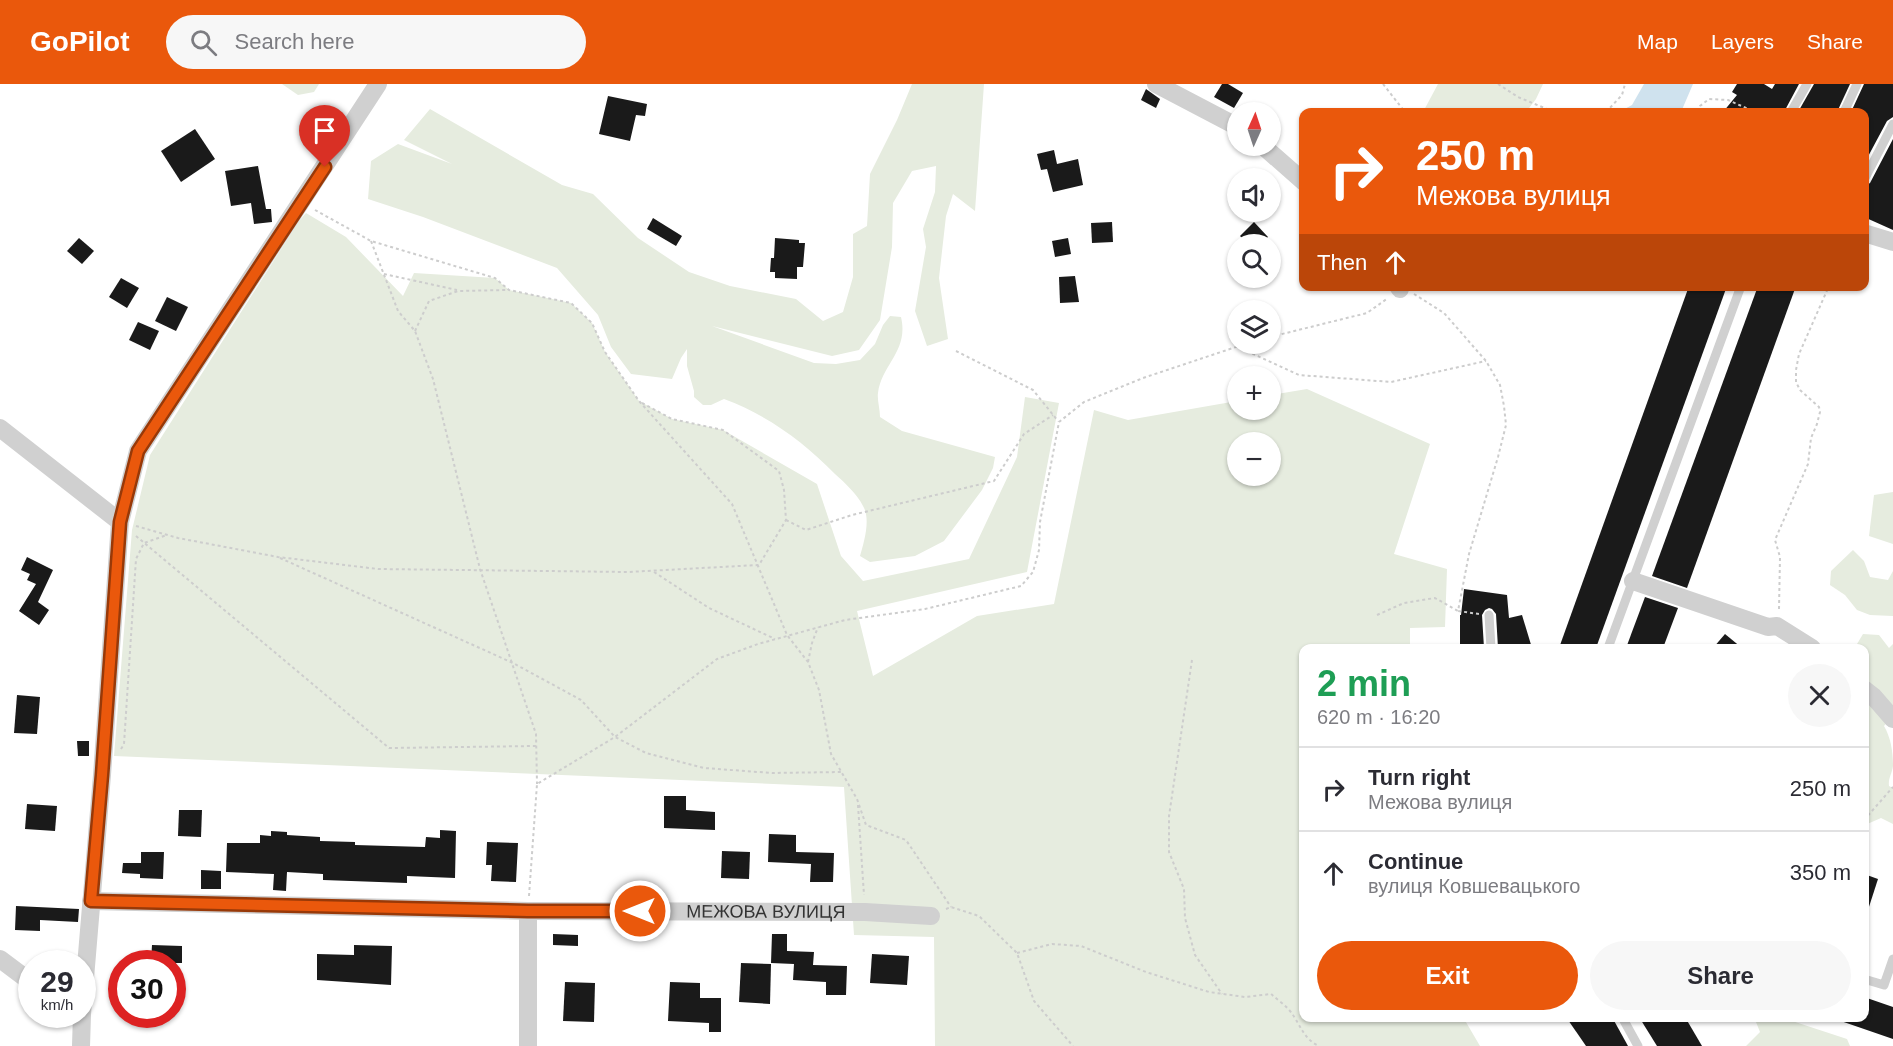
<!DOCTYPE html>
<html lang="en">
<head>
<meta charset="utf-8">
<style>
  :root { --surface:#fff; --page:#f7f7f7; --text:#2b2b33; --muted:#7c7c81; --line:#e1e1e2; --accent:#ea580c }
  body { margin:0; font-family:Helvetica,sans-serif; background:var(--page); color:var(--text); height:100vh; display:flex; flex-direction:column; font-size:22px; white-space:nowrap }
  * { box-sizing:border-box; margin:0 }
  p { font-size:20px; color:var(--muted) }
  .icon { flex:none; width:33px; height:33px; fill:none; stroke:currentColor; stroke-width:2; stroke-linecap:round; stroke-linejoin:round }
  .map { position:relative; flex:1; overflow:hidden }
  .sheet { position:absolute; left:1299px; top:560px; width:570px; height:378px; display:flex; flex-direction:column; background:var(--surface); border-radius:12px; box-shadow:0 2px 4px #0004 }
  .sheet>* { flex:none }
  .top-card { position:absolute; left:1299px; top:24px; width:570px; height:183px; border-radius:12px; box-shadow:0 2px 4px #0004; background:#ea580c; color:#fff; overflow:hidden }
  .needle { width:39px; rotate:3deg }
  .tools { position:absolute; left:1227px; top:18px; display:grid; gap:12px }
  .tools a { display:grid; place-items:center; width:54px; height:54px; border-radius:50%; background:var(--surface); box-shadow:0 2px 4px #0004; font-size:30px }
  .speed { position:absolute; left:18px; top:866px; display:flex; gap:12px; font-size:30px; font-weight:700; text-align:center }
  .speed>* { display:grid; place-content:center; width:78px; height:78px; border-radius:50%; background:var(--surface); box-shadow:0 2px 4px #0004; line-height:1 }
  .speed small { font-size:15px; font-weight:400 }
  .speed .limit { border:9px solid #d22; background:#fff; color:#111 }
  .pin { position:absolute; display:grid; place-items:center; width:51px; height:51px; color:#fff; margin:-62px -26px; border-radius:50% 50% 50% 0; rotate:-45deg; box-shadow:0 0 6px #0007 }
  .pin .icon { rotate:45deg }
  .me { position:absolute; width:66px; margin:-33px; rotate:270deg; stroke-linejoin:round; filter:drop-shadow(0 0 4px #0008) }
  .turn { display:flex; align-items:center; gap:21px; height:126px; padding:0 18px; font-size:27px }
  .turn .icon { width:78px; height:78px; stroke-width:2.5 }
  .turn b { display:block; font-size:42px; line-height:51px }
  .then { display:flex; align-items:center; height:57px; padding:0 18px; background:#0003; gap:12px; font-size:22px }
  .round { display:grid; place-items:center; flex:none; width:63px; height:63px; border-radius:32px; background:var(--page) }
  .overview { display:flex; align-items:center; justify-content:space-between; height:102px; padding:0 18px }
  h1 { font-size:36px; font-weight:600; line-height:45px; color:#1e9e55 }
  .cta { display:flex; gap:12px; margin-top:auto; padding:12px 18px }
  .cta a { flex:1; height:69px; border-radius:36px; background:var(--accent); color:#fff; font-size:24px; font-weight:600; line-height:69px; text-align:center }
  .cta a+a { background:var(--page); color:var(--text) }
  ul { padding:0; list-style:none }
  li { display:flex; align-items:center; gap:18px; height:84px; padding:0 18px; border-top:2px solid var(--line) }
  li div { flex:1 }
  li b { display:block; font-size:22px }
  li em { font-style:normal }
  header { display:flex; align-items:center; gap:36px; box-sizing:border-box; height:84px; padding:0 30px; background:var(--accent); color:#fff }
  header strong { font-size:28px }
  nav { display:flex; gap:33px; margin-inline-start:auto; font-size:21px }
  .search { width:420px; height:54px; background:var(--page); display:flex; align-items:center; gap:15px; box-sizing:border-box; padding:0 21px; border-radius:33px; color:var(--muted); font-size:22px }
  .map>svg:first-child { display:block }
  .green { fill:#e6ecdf; fill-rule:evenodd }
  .water { fill:#cfe2ee }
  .building { fill:#1a1a1a }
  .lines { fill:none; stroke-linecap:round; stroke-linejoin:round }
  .path { stroke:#cdcdcd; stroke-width:2; stroke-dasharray:3 3; stroke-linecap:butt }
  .service { stroke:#d0d0d0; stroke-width:9 }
  .minor { stroke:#d0d0d0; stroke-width:18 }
  .route-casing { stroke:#983908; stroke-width:15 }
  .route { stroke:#ea580c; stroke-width:10 }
  .labels { text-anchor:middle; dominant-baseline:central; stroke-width:6; stroke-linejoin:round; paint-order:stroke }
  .street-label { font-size:18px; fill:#333; stroke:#fff }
</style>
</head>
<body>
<header>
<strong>GoPilot</strong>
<div class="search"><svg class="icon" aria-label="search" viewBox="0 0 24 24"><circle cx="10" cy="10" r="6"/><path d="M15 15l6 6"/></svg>Search here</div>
<nav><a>Map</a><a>Layers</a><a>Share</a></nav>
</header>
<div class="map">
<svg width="1893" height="962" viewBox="0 0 1893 962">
  <rect width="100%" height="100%" fill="#fff"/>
  <g class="green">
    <path d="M282,0H319L314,8L298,11Z"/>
    <path d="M912,0H984L975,127L953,110L946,132L939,194L948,255L927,262L915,227L926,163L923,145L935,108L936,82L912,87L893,119L892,163L880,236L859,266L832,272L712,242L814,279L836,280L860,276L875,260L883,241L890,232L901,233C909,267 882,280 878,309C877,316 880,325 880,333L902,347L995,373L993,384L982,406L944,457L915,472L870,478L860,472C864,458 871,435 863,422C857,410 845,399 835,390C803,357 767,331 724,315L711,321H703L694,313V307L687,282V265L681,274L672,295L631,290L611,263L598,231L557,184L423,133L368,115L371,77L398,60L452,80L404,56L430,25L562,101L593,110L638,154L689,188L730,202L796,215L823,237L843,228L853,193V150L867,142L870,90L897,36Z"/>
    <path d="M1438,0H1543L1536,15L1526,28H1423Z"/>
    <path d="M306,129L346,153L403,212L414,189L495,194L509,206L571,219L592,239L605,268L639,317L672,335L723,346L817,400L841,472L863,497L969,475L1017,373L1025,313L1059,319L1027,488L857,527L873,592L977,532L1054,520L1094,326L1128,336L1237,317L1238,326H1270L1271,311L1307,305L1430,360L1394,470L1447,485L1445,543L1410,544V564H1304V933H1463L1480,962H935L934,853L854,851L844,703L114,672L132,446L150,371L299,137ZM1238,358H1270V392H1238Z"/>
    <path d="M1893,408V460L1869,452L1874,411Z"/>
    <path d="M1853,466L1864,477L1870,493L1888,496L1893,487V532L1870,531L1857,526L1845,511L1830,501L1831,487Z"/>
    <path d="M1863,550L1879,551L1889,564L1893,560V631L1884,642C1891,654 1893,668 1893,682C1892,690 1888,694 1889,702L1893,704V740L1881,734L1865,741V658L1869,649L1864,646V576L1866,574L1864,564H1860L1857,560Z"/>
    <path d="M1754,933H1780L1847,955L1850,962H1746L1760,948Z"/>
  </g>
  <path class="water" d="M1644,0H1693L1681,28H1619L1632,21Z"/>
  <g class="building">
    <path d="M1222,0H1228L1243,9L1234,24L1214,13Z"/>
    <path d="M1737,0H1764L1772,5L1775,0H1799L1784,28H1723L1737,11L1732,8Z"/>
    <path d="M1814,0H1850L1837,28H1798Z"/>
    <path d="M1864,0H1893V33L1887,37L1864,80V28H1851Z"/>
    <path d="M1146,5L1160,15L1156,24L1141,16Z"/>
    <path d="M608,12L647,20L645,32L636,31L630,57L599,50Z"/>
    <path d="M195,45L215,75L181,98L161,67Z"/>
    <path d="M1893,55V146L1864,133V103L1870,99Z"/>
    <path d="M1054,66L1057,80L1078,75L1083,101L1053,108L1047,85L1041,86L1037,70Z"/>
    <path d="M258,82L266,125H271L272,138L254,140L251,119L231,122L225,87Z"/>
    <path d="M653,134L682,152L676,162L647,145Z"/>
    <path d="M1112,138L1113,158L1092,159L1091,139Z"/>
    <path d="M1254,138L1268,153L1261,160H1248L1240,152Z"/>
    <path d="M79,154L94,167L82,180L67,167Z"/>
    <path d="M775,154L799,156V159H805L803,183H797V195L775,194V188H770L771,174H774Z"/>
    <path d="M1068,154L1071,170L1055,173L1052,157Z"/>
    <path d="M1075,192L1079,218L1060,219L1059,193Z"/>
    <path d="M121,194L139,204L127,224L109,213Z"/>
    <path d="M1689,202H1727L1596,564H1559Z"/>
    <path d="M1758,202H1796L1687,504L1652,492Z"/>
    <path d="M167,213L188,223L176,247L155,237Z"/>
    <path d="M138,238L159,247L150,266L129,256Z"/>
    <path d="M27,473L53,486L38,518L49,526L39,541L19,527L36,500L27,496L30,490L21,486Z"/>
    <path d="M1464,505L1507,511L1509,534L1522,531L1532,564H1498L1496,530L1492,525L1489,524L1485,526L1482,531L1484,564H1460V531H1461Z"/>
    <path d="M1645,513L1678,524L1663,564H1626Z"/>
    <path d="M1725,550L1742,564H1713Z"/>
    <path d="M17,611L40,613L37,650L14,649Z"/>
    <path d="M77,657H89V672H78Z"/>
    <path d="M664,712H686V726L715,728V746L664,744Z"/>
    <path d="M27,720L57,722L55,747L25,745Z"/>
    <path d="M179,726H202L201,753L178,752Z"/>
    <path d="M440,746L456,747L455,794L407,792V799L323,796V790L287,788L286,807L273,806L274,790L226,788L227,759H260V751L271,752V747L287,748V751L320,753V757L355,758V761L425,763L426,753L440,754Z"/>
    <path d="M769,750L796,751V768L834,769L833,798H810L811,780L768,778Z"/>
    <path d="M487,758L518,759L516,798L491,797L492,781H486Z"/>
    <path d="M722,767L750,768L749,795L721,794Z"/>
    <path d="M141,768H164L163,795L140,794V790L122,789L123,779H141Z"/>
    <path d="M201,786L221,787V805H201Z"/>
    <path d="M1864,790L1878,795L1867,829L1864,828Z"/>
    <path d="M16,822L79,825L78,838L40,836V847L15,846Z"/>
    <path d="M553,850L578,851V862L553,861Z"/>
    <path d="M772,850H787V867L814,868L813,881L847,882L846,911H826V898L793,896L794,880L771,879Z"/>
    <path d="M152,861L182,862V879H151Z"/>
    <path d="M354,861L392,862L391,901L317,896V870L354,871Z"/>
    <path d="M872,870L909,872L907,901L870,899Z"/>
    <path d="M741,879L771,880L770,920L739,918Z"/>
    <path d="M565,898L595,899L594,938L563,937Z"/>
    <path d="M670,898L700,899V914H721V948H709V939L668,937Z"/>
    <path d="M1864,913L1893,923V955L1835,935V933H1864Z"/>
    <path d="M1566,933H1612L1628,962H1586Z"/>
    <path d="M1639,933H1685L1702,962H1657Z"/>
  </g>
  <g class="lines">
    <g class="path">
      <path d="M1383,0L1405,28"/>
      <path d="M1498,0L1518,13L1554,28"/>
      <path d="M1606,28L1622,11L1625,0"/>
      <path d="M1698,28L1700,22L1709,15L1728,16L1755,28"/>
      <path d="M315,126L371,157L495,194L509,206L571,219L592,239L605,268L639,317L732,420L787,551L808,578L819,606L831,670L857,715L866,741L906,756L951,823"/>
      <path d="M371,157L398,227L415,247L433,295L480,485L536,650L537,700"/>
      <path d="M384,190L457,206"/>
      <path d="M1414,210L1444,229L1486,277L1500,301L1504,322L1506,341L1498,373L1469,470L1458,527L1479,530"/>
      <path d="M415,247L429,217L458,207L508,206"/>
      <path d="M1270,253L1367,229L1388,214"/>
      <path d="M1236,262L1299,291L1391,298L1486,277"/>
      <path d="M956,267L1033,306L1058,337"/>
      <path d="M642,319L672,335L723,346L779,387L784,406L786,436L759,481"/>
      <path d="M786,436L806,446L852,431L994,397L1024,350L1053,331"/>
      <path d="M136,442L178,454L278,473L378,485L628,488L758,481"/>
      <path d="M136,452L389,664L536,662"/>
      <path d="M280,474L513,579L581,616L615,653L646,669L704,684L772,689L841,688"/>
      <path d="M654,488L709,524L775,555"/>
      <path d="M1779,525L1780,473L1775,456L1808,380L1811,354L1817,340L1820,328L1819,323L1800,306L1796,298V286L1799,270L1829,202"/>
      <path d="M1377,531L1404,519L1435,514L1458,527"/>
      <path d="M1192,576L1169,732V768L1184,805L1185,834L1195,871L1222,910"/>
      <path d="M808,578L812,559L818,543"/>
      <path d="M121,665L124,660L136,475L144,459L167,451"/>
      <path d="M858,721L864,811"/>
      <path d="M1864,736L1893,703"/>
      <path d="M529,812L537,700L615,653L717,575L758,560L845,536L925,525L1021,502L1033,488L1039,466L1040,438L1059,338L1084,318L1143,294L1245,260"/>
      <path d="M946,825L951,823L979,832L1017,869L1034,917L1073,962"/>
      <path d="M1017,869L1052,860L1081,862L1146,888L1209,908L1245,913L1271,910C1278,916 1288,923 1293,931C1301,943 1305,956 1319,962"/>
    </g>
    <g class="service">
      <path d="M1791,28L1807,0"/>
      <path d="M1844,28L1857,0"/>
      <path d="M1864,96L1893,40"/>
      <path d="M1489,531L1491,564"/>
      <path d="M1608,564L1741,202"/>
      <path d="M1864,895L1884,901L1893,875"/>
      <path d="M1622,933L1638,962"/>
    </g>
    <g class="minor">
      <path d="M1156,0L1238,43"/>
      <path d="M1263,62L1304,98"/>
      <path d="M1864,149L1893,158"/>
      <path d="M1398,202L1400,205"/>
      <path d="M0,344L120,438"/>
      <path d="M1633,497L1768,543L1777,542L1812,564"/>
      <path d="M1864,605L1873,612L1893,635"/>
      <path id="s1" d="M91,817L528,827L865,828L931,832"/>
      <path d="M0,875L32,899"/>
      <path d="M82,930L102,691L120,438L138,367L378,0"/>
      <path d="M81,962L82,930"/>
      <path d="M528,962V827"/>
    </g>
  </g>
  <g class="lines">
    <defs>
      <path id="route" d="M325,83L138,367L120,438L102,691L91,817L528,827H640"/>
    </defs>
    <use href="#route" class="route-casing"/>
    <use href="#route" class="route"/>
  </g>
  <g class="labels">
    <g class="street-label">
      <text stroke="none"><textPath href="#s1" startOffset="675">МЕЖОВА ВУЛИЦЯ</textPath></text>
    </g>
  </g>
</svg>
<div class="tools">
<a><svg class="needle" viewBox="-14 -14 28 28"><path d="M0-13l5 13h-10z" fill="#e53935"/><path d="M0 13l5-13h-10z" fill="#7c7c81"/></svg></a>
<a><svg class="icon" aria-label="sound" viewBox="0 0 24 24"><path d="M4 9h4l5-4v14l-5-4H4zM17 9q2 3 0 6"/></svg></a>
<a><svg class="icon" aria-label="search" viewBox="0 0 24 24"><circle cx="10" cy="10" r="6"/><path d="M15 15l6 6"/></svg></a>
<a><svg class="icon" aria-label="layers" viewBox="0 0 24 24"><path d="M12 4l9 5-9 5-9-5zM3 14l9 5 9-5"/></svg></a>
<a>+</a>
<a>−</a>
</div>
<div class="speed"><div>29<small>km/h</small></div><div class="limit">30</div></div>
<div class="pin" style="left:325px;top:83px;background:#d93025"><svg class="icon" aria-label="arrive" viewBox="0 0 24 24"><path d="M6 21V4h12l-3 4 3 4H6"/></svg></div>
<svg class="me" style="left:640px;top:827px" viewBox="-20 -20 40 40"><circle r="17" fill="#ea580c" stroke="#fff" stroke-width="3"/><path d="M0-11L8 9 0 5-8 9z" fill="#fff"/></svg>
<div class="top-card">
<div class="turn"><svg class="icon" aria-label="right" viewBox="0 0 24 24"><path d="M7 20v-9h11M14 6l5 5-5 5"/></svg><div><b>250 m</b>Межова вулиця</div></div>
<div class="then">Then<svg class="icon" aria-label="ahead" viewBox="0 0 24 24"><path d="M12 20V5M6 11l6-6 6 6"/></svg></div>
</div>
<section class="sheet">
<div class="overview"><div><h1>2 min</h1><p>620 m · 16:20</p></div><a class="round"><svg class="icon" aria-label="close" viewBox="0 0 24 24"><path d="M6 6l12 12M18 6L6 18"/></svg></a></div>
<ul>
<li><svg class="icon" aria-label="right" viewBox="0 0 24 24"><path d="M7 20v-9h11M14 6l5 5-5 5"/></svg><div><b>Turn right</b><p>Межова вулиця</p></div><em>250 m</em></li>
<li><svg class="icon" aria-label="ahead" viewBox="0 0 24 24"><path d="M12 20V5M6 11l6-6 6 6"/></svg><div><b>Continue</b><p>вулиця Ковшевацького</p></div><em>350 m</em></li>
</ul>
<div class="cta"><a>Exit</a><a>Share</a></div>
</section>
</div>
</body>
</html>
